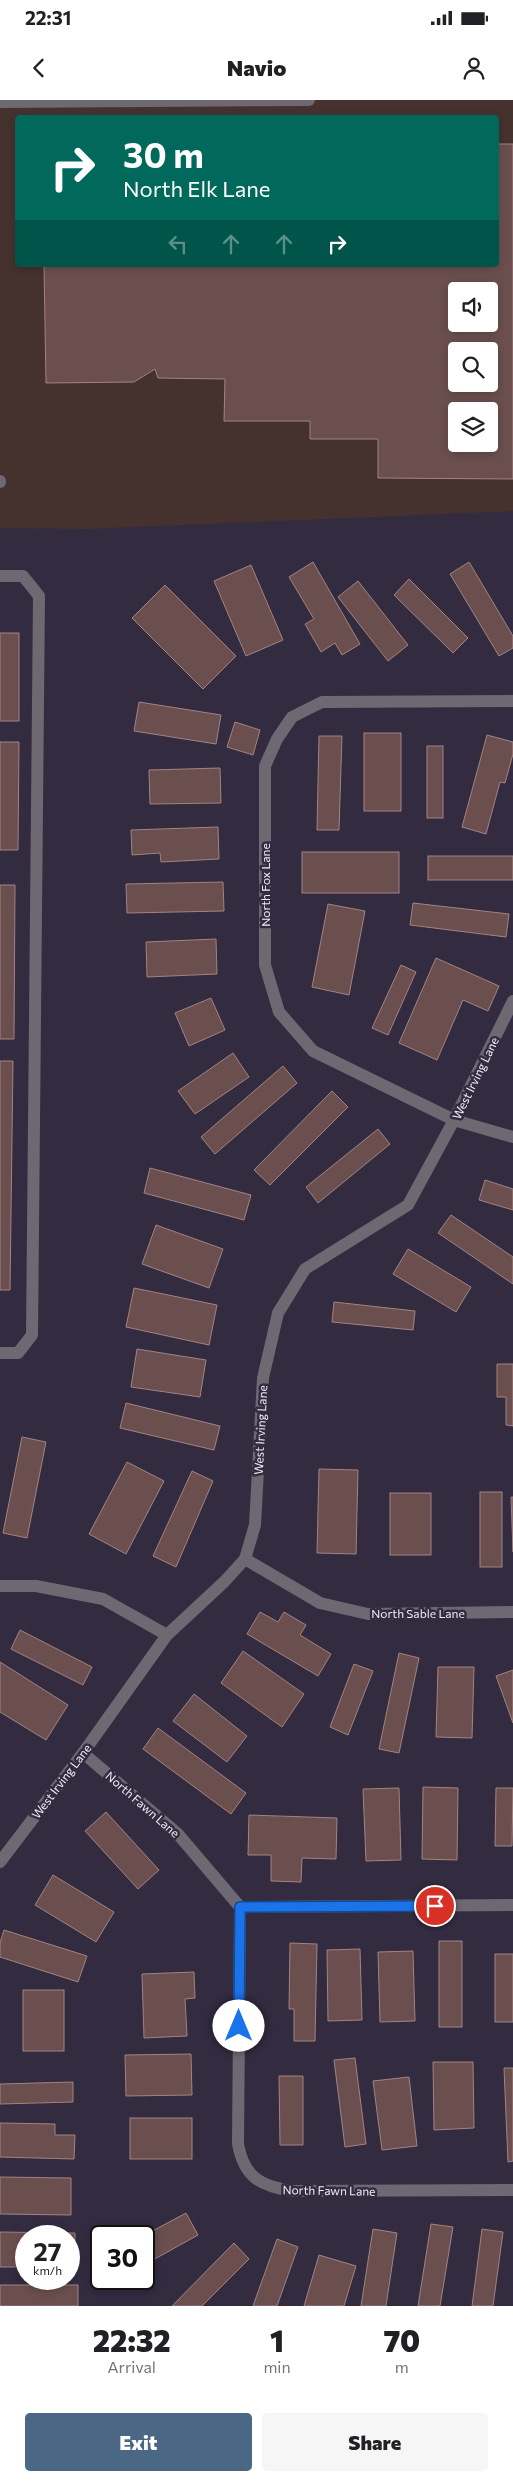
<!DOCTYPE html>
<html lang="en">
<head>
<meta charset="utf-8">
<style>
  :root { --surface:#fff; --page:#f6f6f6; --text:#202124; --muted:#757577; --accent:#4a6884 }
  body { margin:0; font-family:Commissioner,sans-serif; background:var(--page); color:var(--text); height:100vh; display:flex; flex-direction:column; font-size:19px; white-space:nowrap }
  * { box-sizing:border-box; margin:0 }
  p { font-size:16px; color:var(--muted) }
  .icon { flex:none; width:28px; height:28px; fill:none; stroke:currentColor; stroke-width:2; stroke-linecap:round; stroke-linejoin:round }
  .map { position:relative; height:2206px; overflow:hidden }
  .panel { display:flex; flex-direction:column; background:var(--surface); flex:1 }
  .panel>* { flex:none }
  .hud { position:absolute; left:15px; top:15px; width:484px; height:152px; border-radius:5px; box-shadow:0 2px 8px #0003; background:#00695c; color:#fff; overflow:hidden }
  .buttons { position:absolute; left:448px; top:182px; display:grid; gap:10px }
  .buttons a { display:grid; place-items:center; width:50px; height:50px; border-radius:5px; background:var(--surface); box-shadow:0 2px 8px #0003; font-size:25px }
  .speed { position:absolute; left:15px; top:2125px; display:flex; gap:10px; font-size:25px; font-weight:700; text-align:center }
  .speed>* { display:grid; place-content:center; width:65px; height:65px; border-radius:50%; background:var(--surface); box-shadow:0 2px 8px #0003; line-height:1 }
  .speed small { font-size:12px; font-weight:400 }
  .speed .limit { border:2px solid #111; border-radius:8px; background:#fff; color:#111 }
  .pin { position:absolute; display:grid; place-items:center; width:42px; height:42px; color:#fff; margin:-21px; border:2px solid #fff; border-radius:50%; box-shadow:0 1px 5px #0007 }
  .me { position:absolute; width:55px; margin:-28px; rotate:0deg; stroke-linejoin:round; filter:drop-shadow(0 0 4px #0008) }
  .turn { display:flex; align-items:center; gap:18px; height:105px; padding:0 25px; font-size:22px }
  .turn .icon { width:65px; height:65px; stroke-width:2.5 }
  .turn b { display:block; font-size:35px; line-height:42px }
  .lanes { display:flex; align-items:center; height:48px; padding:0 25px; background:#0003; justify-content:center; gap:25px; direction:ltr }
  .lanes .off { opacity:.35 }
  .eta { display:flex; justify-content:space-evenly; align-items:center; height:85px; text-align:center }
  .eta b { font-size:30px; font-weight:800; line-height:35px }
  .primary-button { display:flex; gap:10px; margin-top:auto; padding:10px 25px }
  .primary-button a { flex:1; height:58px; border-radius:5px; background:var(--accent); color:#fff; font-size:20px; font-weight:800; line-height:58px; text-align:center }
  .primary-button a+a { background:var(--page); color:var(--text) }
  .status { display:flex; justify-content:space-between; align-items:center; height:35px; padding:0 25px; background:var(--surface); direction:ltr }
  .status svg { height:14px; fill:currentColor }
  header { display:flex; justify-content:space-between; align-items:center; height:65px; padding:0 25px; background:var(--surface); font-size:22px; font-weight:800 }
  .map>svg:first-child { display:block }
  .commercial { fill:#45322e; fill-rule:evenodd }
  .building { fill:#6b4f4e; stroke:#a28382; fill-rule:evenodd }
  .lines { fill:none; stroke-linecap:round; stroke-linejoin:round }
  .lane { stroke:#6d6872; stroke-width:12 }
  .street { stroke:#6d6872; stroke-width:12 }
  .route-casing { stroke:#114b97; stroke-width:12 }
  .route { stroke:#1a73e8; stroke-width:9 }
  .labels { text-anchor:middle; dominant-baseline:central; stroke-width:5; stroke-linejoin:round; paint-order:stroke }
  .street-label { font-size:12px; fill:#efeaf8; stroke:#332b40 }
</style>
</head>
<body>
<div class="status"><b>22:31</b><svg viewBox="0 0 49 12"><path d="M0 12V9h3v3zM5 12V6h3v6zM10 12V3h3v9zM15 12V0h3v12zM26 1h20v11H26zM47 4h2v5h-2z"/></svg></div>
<header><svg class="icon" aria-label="back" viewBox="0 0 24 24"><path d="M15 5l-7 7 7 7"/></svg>Navio<svg class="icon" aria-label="person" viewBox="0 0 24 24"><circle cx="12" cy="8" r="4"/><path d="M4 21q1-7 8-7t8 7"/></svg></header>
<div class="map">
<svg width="513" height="2206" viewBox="0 0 513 2206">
  <rect width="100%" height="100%" fill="#332b40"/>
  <path class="commercial" d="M0,0H513V411L87,429L0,428ZM18,18H496V165H18ZM456,191H489V224H456ZM456,251H489V284H456ZM456,311H489V344H456Z"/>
  <g class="building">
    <path d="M496,44H513V379L378,378V339H310V321H224L225,279L158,278L155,269L134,282L46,283L44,165H496ZM456,191H489V224H456ZM456,251H489V284H456ZM456,311H489V344H456Z"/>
    <path d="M313,462L360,544L342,555L335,543L321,552L305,524L314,519L289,477Z"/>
    <path d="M469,462L513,536V548L499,556L450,474Z"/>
    <path d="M251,465L283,540L246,556L214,481Z"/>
    <path d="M409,479L468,538L453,553L394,495Z"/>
    <path d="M358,481L408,545L388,561L338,497Z"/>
    <path d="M165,485L236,556L203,589L132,518Z"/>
    <rect x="0" y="533" width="19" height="88"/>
    <path d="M139,602L221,615L216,644L134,631Z"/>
    <path d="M235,622L260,630L253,655L227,647Z"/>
    <rect x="364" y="633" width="37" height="78"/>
    <path d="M487,635L513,642V654L505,683L500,682L486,734L462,727Z"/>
    <path d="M319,636H342L339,730H317Z"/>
    <path d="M0,642H19L18,750H0Z"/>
    <rect x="427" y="646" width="16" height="72"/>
    <path d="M220,668L221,703L150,704L149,670Z"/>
    <path d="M218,727L219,759L161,762L160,753L132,755L131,730Z"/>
    <rect x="302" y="752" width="97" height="41"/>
    <rect x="428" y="756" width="85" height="24"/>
    <path d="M223,782L224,811L127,813L126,784Z"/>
    <path d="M0,785H15L14,939H0Z"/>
    <path d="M413,803L509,814L506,837L410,825Z"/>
    <path d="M328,804L365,811L349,895L312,887Z"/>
    <path d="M216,839L217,874L147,877L146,842Z"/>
    <path d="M436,858L499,886L488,911L463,900L437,960L399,943Z"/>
    <path d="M401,865L416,872L388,935L372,928Z"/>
    <path d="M211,898L225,930L189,946L175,913Z"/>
    <path d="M233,953L249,977L195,1014L178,991Z"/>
    <path d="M0,961H13L10,1190H0Z"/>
    <path d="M283,966L297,983L215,1054L201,1037Z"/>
    <path d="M332,991L348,1007L270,1085L254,1070Z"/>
    <path d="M378,1029L390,1044L318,1103L306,1087Z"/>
    <path d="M150,1068L251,1095L244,1120L144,1093Z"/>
    <path d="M485,1080L513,1089V1110L479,1100Z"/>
    <path d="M451,1115L513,1157V1184L438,1133Z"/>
    <path d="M156,1125L223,1149L209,1188L142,1164Z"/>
    <path d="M408,1149L471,1187L456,1212L393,1174Z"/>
    <path d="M134,1188L217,1205L209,1245L126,1227Z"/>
    <path d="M334,1202L415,1211L413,1230L332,1222Z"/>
    <path d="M137,1249L206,1260L200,1297L131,1287Z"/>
    <path d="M497,1264H513V1326L506,1325V1297H497Z"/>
    <path d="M126,1303L220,1326L214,1350L120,1328Z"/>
    <path d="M22,1337L46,1342L27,1438L3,1433Z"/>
    <path d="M127,1362L164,1381L126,1454L89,1434Z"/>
    <path d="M319,1369L358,1370L356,1454L317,1453Z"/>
    <path d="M192,1371L213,1381L176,1467L153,1456Z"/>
    <rect x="480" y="1392" width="22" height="75"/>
    <rect x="390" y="1393" width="41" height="62"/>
    <path d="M511,1397H513V1452Z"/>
    <path d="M260,1512L278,1522L284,1512L306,1525L300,1535L331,1554L318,1576L247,1534Z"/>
    <path d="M20,1530L92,1567L83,1585L11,1549Z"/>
    <path d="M243,1551L304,1594L282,1627L221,1583Z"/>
    <path d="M399,1553L419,1558L399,1653L379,1649Z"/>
    <path d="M0,1562L68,1605L46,1640L0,1612Z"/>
    <path d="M354,1564L373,1571L348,1635L330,1627Z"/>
    <path d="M438,1567H474L472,1638L436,1637Z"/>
    <path d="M513,1570V1623L496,1576Z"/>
    <path d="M194,1594L247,1636L227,1662L173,1621Z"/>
    <path d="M158,1628L246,1693L231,1714L143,1649Z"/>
    <path d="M423,1687L458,1688L457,1760L422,1759Z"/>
    <path d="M399,1688L401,1760L366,1761L363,1689Z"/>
    <path d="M496,1688H513L512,1746H495Z"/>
    <path d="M106,1712L159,1770L138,1789L85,1731Z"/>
    <path d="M249,1715L337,1718L336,1759L302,1758L301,1782L271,1781V1755H248Z"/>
    <path d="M53,1775L114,1812L96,1842L35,1805Z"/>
    <path d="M4,1830L87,1856L78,1882L0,1857V1843Z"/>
    <rect x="439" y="1841" width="23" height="86"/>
    <path d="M290,1843L317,1844L315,1941H294V1909H289Z"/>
    <path d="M360,1849L362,1920L328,1921L327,1850Z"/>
    <path d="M413,1851L415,1921L380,1922L378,1852Z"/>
    <rect x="495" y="1854" width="18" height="68"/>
    <path d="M194,1872L195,1898L185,1899L187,1936L144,1938L142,1874Z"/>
    <rect x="23" y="1890" width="41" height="61"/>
    <path d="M191,1954L192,1995L126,1996L125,1955Z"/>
    <path d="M355,1958L366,2044L345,2047L334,1960Z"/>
    <path d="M433,1962H473L474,2028L434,2030Z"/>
    <path d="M504,1968H513V2061L508,2062Z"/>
    <path d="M279,1976H303V2045H280Z"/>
    <path d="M409,1977L417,2046L382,2050L373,1981Z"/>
    <path d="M73,1982V2002L0,2004V1984Z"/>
    <rect x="130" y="2018" width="62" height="41"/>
    <path d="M0,2023L55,2024V2035H75L74,2059L0,2057Z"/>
    <path d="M0,2077L71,2078V2115L0,2114Z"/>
    <path d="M186,2113L198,2135L144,2165L143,2136Z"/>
    <path d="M431,2124L453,2127L440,2206H418Z"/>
    <path d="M373,2129L397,2133L386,2206H361Z"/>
    <path d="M482,2129L503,2132L493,2206H472Z"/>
    <path d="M0,2132L75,2133V2150H69V2136H26V2167H0Z"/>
    <path d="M277,2139L298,2147L277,2206H253Z"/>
    <path d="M234,2143L249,2159L202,2206H172Z"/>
    <path d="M319,2155L356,2166L344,2206H304Z"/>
    <rect x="0" y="2185" width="78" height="21"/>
  </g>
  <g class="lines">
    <g class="lane">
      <path d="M0,2L309,0"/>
      <path d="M0,382V381"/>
      <path d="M0,476H23L39,496L32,1235L18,1253H0"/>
    </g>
    <g class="street">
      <path d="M513,601L322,602L292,617L277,639L265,666V865L279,912L313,951L454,1020L513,1037"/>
      <path d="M245,1459L320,1503L368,1514L513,1512"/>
      <path d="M0,1486H36L103,1499L167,1535"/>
      <path d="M83,1653L177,1733L240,1807L238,2044C244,2077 260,2086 292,2091L513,2090"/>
      <path d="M0,1762L83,1653L167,1535L224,1482L245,1459L255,1425L263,1278L278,1213L305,1169L408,1105L454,1020L513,901"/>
      <path d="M240,1807L513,1805"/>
    </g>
  </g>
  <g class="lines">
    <defs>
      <path id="route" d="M239,1926L240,1807L435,1806"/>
    </defs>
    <use href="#route" class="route-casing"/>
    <use href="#route" class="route"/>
  </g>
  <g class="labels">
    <g class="street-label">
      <text transform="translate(265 785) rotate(-90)">North Fox Lane</text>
      <text transform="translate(475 978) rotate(-64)">West Irving Lane</text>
      <text transform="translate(260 1330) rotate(-87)">West Irving Lane</text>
      <text x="418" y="1513">North Sable Lane</text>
      <text transform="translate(61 1681) rotate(-53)">West Irving Lane</text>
      <text transform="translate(143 1704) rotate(41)">North Fawn Lane</text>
      <text transform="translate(329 2090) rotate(1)">North Fawn Lane</text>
    </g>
  </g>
</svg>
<div class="buttons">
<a><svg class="icon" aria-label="sound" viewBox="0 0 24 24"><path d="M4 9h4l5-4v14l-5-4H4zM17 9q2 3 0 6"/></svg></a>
<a><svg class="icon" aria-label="search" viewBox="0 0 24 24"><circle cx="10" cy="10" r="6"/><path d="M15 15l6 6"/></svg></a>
<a><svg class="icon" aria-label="layers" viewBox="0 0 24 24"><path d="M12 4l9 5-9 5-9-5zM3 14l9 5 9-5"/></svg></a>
</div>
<div class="speed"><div>27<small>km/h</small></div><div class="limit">30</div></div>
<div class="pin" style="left:435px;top:1806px;background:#d93025"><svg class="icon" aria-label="arrive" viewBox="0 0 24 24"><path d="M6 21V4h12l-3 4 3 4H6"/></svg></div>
<svg class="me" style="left:239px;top:1926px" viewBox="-20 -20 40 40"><circle r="19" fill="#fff"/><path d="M0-13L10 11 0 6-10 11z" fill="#1a73e8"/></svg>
<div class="hud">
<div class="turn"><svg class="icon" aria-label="right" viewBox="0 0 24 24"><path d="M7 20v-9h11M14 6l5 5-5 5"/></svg><div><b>30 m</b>North Elk Lane</div></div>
<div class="lanes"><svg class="icon off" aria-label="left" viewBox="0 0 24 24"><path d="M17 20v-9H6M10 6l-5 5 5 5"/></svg><svg class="icon off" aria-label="ahead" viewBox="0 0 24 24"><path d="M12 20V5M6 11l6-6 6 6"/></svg><svg class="icon off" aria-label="ahead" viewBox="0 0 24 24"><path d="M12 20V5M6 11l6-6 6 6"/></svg><svg class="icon" aria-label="right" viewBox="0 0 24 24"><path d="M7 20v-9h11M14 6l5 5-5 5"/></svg></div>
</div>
</div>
<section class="panel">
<div class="eta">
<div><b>22:32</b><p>Arrival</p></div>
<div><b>1</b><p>min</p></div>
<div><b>70</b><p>m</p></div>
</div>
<div class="primary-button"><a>Exit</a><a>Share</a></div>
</section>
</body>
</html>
